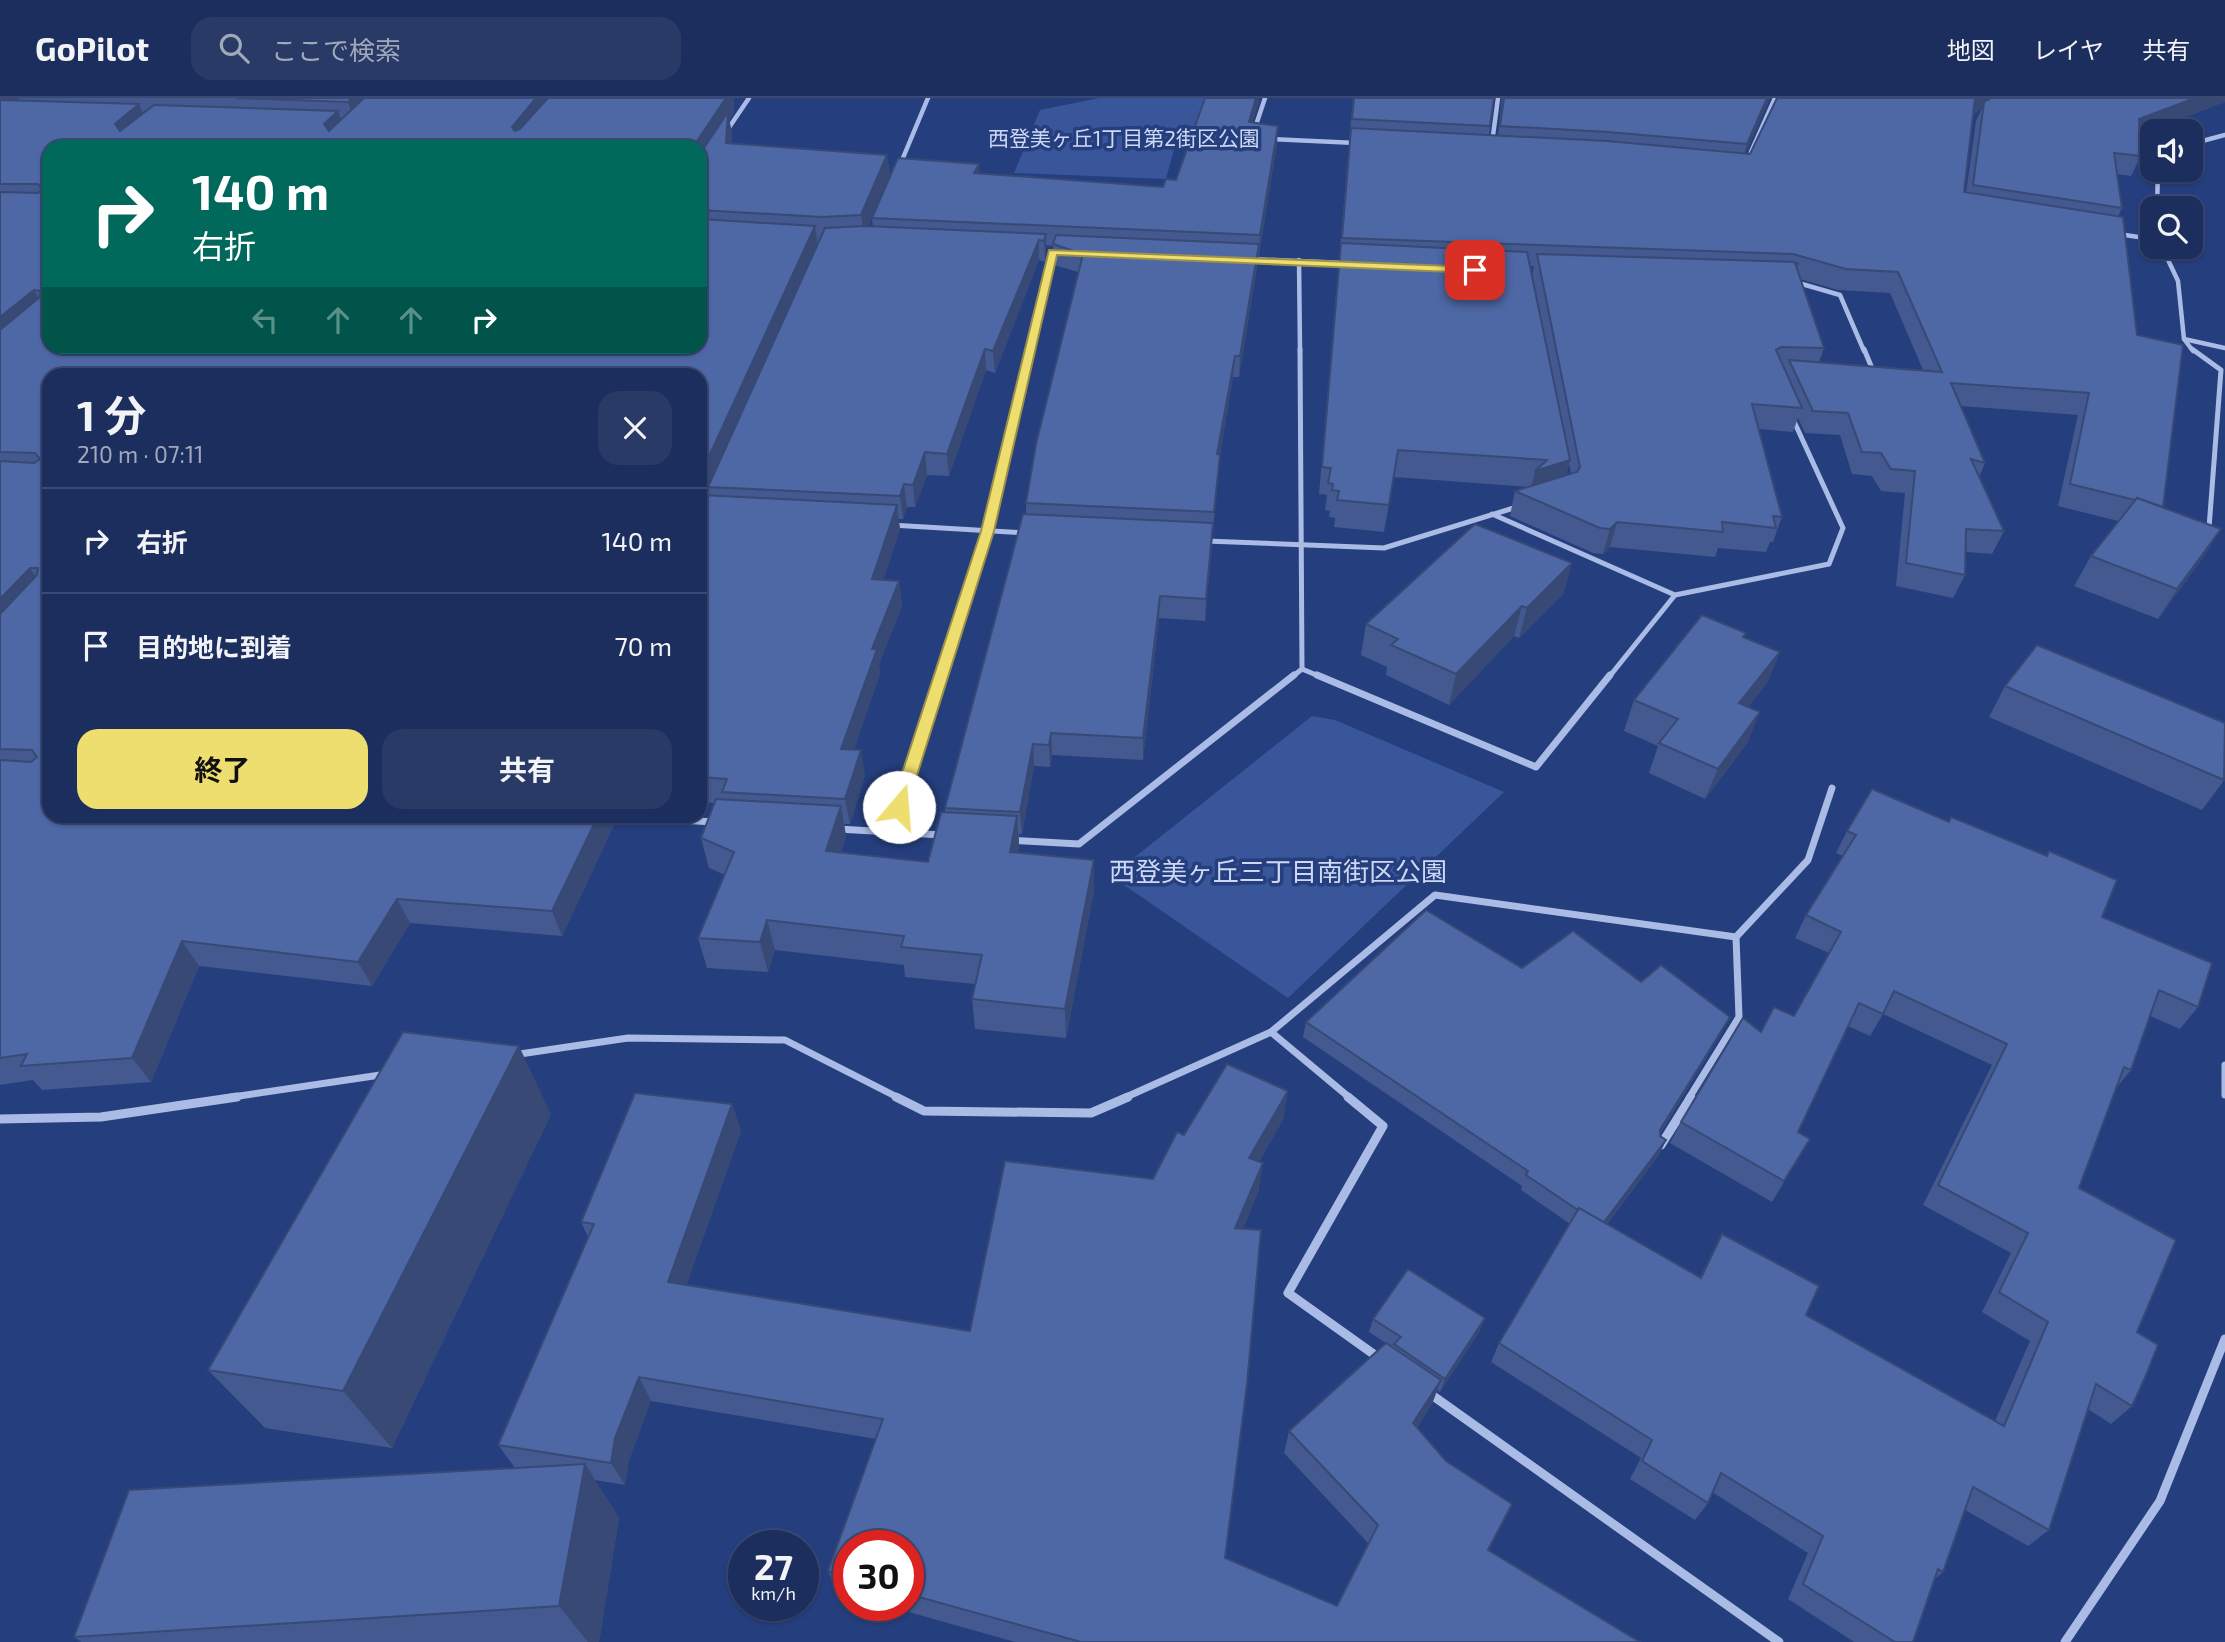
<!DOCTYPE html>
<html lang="ja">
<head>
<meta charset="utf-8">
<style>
  :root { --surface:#1c2e5e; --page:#293a67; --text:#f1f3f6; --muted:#a0a8bc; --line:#3a4a73; --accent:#eedd6f }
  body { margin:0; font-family:"Exo 2","Noto Sans JP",sans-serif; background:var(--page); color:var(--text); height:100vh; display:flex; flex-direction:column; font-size:26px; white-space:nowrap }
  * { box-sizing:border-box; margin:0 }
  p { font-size:23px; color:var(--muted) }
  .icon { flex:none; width:38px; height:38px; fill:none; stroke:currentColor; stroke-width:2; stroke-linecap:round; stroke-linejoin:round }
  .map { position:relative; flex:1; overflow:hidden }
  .side { position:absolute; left:42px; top:270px; width:665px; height:455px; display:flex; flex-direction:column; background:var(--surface); border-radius:21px; box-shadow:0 2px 5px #0004,0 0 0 2px var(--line) }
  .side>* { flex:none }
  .guide { position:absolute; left:42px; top:42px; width:665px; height:214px; border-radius:21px; box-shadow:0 2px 5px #0004,0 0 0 2px var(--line); background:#00695c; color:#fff; overflow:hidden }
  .buttons { position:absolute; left:2140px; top:21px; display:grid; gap:14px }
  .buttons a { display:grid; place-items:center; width:63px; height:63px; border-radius:14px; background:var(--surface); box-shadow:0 2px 5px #0004,0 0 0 2px var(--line); font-size:35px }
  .speed { position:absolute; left:728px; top:1432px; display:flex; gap:14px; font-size:35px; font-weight:700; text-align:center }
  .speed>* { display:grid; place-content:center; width:91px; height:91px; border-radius:50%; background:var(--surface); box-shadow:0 2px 5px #0004,0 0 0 2px var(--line); line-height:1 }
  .speed small { font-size:18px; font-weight:400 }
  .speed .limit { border:10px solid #d22; background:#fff; color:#111 }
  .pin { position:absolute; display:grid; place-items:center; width:60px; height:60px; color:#fff; margin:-30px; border-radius:14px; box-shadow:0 4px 10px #0006 }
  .me { position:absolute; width:77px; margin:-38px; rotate:18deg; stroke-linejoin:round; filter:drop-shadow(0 0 5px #0008) }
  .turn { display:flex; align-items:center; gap:24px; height:147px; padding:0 35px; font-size:32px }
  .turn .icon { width:91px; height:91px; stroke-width:2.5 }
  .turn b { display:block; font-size:49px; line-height:60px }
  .lanes { display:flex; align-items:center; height:66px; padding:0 35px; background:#0003; justify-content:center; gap:35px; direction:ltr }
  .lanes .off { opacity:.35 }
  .round { display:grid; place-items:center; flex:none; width:74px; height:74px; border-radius:21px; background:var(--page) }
  .head { display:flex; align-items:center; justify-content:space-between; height:119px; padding:0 35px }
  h1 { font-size:42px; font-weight:700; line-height:52px }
  .cta { display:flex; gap:14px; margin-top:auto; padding:14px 35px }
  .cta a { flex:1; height:80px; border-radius:21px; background:var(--accent); color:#111; font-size:28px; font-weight:700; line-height:80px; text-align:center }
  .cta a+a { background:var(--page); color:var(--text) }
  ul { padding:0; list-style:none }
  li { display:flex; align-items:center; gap:21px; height:105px; padding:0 35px; border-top:2px solid var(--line) }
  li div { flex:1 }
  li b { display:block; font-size:26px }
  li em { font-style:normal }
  header { display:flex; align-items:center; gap:42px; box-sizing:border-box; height:98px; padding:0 35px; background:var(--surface); border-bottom:2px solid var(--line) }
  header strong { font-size:33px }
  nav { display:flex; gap:38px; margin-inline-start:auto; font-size:24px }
  .search { width:490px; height:63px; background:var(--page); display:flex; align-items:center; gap:18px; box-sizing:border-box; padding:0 24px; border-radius:21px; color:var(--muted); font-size:26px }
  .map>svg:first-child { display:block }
  .green { fill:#39569b }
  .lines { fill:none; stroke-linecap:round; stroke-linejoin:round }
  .street-far3 { stroke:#aabce5; stroke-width:4.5 }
  .street-far2 { stroke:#aabce5; stroke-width:5 }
  .street-far1 { stroke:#aabce5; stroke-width:7 }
  .street { stroke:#aabce5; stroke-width:9 }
  .wall { fill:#43598f; fill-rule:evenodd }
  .shaded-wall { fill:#374974 }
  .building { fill:#4e68a6; stroke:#374974; stroke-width:2 }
  .route { fill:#eedd6f; stroke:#9b9048; stroke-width:2 }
  .labels { text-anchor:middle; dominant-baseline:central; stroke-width:7; stroke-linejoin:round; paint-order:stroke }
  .far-park-label { font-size:21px; fill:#cdd9f4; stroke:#253e7d }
  .park-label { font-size:26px; fill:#cdd9f4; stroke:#253e7d }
</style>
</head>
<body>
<header>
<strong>GoPilot</strong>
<div class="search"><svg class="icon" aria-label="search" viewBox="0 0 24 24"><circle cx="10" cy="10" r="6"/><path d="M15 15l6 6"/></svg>ここで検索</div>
<nav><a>地図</a><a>レイヤ</a><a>共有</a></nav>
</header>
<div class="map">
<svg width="2225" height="1544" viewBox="0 0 2225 1544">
  <rect width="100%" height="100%" fill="#253e7d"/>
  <g class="green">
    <path d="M1099,0H1251L1239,34L1180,29L1166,81L1014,75L1040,12Z"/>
    <path d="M1312,618L1335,622L1504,694L1288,900L1111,778Z"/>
  </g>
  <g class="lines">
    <g class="street-far3">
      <path d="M1254,33L1265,0"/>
      <path d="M726,34L749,0"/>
      <path d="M1270,41L1356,45"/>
      <path d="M1492,45L1498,0"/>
      <path d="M2191,46L2225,37"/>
      <path d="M1751,54L1775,0"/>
      <path d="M900,67L928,0"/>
      <path d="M2157,110L2158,72"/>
      <path d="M2118,136L2152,141"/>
      <path d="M2162,149L2178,183L2184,241L2225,250"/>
      <path d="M1250,161L1346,165"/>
      <path d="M1299,162L1300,253"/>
      <path d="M1795,184L1840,197L1864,253"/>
      <path d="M2184,241L2193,253"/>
      <path d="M1029,253L1052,154"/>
    </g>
    <g class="street-far2">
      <path d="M1864,251L1874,275"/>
      <path d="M2192,251L2221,272L2209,430"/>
      <path d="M1492,416L1675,497"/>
      <path d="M891,427L1026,435"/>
      <path d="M1206,443L1384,450L1520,408"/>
      <path d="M1302,571L1321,579"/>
      <path d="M941,579L988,433L1030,251"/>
      <path d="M1292,579L1302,571L1300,251"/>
      <path d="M1609,579L1675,497L1829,466L1843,430L1792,319"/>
    </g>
    <g class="street-far1">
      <path d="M1317,577L1536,669L1610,577"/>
      <path d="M605,718L715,724"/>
      <path d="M838,731L942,737"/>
      <path d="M891,734L942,577"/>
      <path d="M1009,742L1079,746L1294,577"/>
      <path d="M513,957L628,940L785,942L899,1000"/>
      <path d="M2225,967V997"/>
      <path d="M226,1000L387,976"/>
      <path d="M1124,1000L1271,934"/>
      <path d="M1350,1000L1271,934L1435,797L1736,839L1808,762L1832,690"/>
      <path d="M1689,1000L1739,919L1736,839"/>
    </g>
    <g class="street">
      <path d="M896,999L924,1013L1091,1015L1128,999"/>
      <path d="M1348,999L1383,1028L1288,1195L1379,1260"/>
      <path d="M0,1021L101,1019L237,999"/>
      <path d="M1661,1047L1691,999"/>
      <path d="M1429,1295L1779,1544"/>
      <path d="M2065,1544L2160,1403L2225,1241"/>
    </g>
  </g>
  <g class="wall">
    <path d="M0,0H734L733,16L729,21L732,35L731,46L887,57L890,78L980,76L1163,89L1176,82L1205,0H1259L1253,24L1277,46L1239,279H1233L1220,357L1205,523L1159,520L1143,662L1052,657L1050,669L1034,668L1022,736H1019V749L1018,755L1094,793L1066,940L975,931L972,901L975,886L905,879L904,867L775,852L768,874L707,870L698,840L725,777L709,770L701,740L714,705L700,704V276H49V718L615,725L562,838L410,825L372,888L199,868L151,984L42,992L33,982L0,987ZM700,49V248H49ZM872,120L873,129H868ZM1046,147L1053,148L1054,167L1078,174L1026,405V416L945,710V714L928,764L841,754L846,738L844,726H850L865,677L854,651L880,576L879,566L902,508L899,483L883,482L900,431L898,421H903L907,409H915L927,377L949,378L986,272L995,275L1039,162L1045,164L1046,157Z"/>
    <path d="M1353,0H1494L1489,37L1498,38L1502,0H1770L1745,56H1750L1777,0H2225V4L2140,36L2141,58L2131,78L2117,76L2122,110L2118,119L2137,237L2163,410L2221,431L2202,461L2158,521L2074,488L2091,458L2118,423L2058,408L2078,317L1961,308L1985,365L1979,379L2004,433L1992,456L1966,454L1965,477L1953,500L1896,488L1905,395L1881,393L1872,378L1852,376L1840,337L1805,335L1798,320L1793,334L1759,331L1782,419L1773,444H1770L1766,454L1718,450L1715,459L1610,449L1603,456L1593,455L1510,418L1515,393L1530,389L1394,379L1384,434L1334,429L1335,420L1329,419L1330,413L1325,412L1327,397L1319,396ZM1982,10L1976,23L1966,95L1964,94L1973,16ZM1530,168H1534L1532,178ZM1800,181L1838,192L1890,195L1923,272L1819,264L1824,250ZM1569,366L1571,376L1566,377Z"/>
    <path d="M1564,495L1519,540L1514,538L1449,607L1386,577L1387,569L1361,557L1366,526Z"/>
    <path d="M1744,539L1780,554L1767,585L1748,609V644L1705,701L1649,675L1658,648L1624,633L1634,602Z"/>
    <path d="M2005,588L2225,681L2202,712L1989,619Z"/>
    <path d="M1948,724L2046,758L2049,753L2102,819L2198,909L2180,931L2150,918L2131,972L2117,989L2079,1090L2137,1234L2132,1308L2111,1326L2088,1311L2049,1432L2028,1448L1965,1412L1943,1474L1935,1481L1913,1544H1854L1788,1501L1808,1455L1712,1394L1708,1405L1695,1422L1630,1381L1641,1360L1491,1264L1499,1245L1570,1126L1521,1092L1522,1088L1303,939L1306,924L1522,870L1722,934L1660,1036V1038L1666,1042L1659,1057L1607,1126L1700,1179L1722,1136L1806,1217L1995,1323L2030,1243L1982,1214L2011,1155L1923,1107L1992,967L1883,916L1870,938L1848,928L1798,1034L1810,1041L1772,1104L1670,1045L1681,1024L1761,934L1794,918L1829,855L1795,840L1806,817L1843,758L1836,755L1847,733Z"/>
    <path d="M732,1006L741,1033L686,1187L970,1233L1153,1081L1184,1037L1284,1020L1259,1064V1092L1243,1130L1225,1460L1337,1508L1369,1446L1284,1355L1289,1333L1386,1245L1369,1234L1373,1221L1485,1220L1479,1234L1440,1294L1437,1292L1432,1306L1417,1330L1488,1453L1640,1544H1015L884,1507H908V1447H849V1497L836,1493L828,1473L876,1341L651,1303L629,1362L625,1387L595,1382L619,1420L599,1544H81L74,1539L515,1370L498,1347L588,1139L581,1124Z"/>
    <path d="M551,1016L392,1350L265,1330L208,1272Z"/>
  </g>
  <g class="shaded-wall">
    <path d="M0,0H18L20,4L0,12Z"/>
    <path d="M352,0H381L355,24L348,4Z"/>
    <path d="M536,0H559L518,49L512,29Z"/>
    <path d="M726,0H734L733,16L729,21L732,35L730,66H700V49H693Z"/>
    <path d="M1256,0H1259V4L1248,42L1249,24Z"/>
    <path d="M1767,0H1770L1741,66L1747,46Z"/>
    <path d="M1975,0H1996L1984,4L1982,10L1967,19Z"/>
    <path d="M2195,0H2225V4L2130,40L2139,21Z"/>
    <path d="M139,6L148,27L125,47L115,26Z"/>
    <path d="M338,13L346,33L332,47L324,26Z"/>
    <path d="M1278,28L1277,46L1259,157L1260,137Z"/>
    <path d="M887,57L890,78L864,139L861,117Z"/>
    <path d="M979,66L980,85L974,75Z"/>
    <path d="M815,128L818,150L708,389L709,394L702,411L700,412V378Z"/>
    <path d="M1046,136V157L1045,164L1044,143Z"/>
    <path d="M1039,142V162L995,275L993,253Z"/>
    <path d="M1259,146L1257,167L1239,279L1240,258Z"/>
    <path d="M34,192L46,214L0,253V219Z"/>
    <path d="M240,248H274L249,276L239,257L238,250Z"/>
    <path d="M521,248H543L526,274L519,250Z"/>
    <path d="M985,251L986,272L949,378L947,356Z"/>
    <path d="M1235,258L1233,279L1220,357L1213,436L1217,356Z"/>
    <path d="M925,354L927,377L915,409L913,387Z"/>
    <path d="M1570,362L1563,389L1529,400L1535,373Z"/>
    <path d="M904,386L907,409L903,421L900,398Z"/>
    <path d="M897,407L900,431L876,506L872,481Z"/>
    <path d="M1617,424L1610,449L1603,456L1610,431Z"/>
    <path d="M1213,425L1212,447L1205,523L1206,501Z"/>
    <path d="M2221,431L2202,461L2158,521L2177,491Z"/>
    <path d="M1572,465L1564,495L1519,540L1527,510Z"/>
    <path d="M30,470L45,494L0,543V501Z"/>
    <path d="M899,483L902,508L879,566L880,576L846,676L841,651L872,551Z"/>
    <path d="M1160,498L1159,520L1143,662V640Z"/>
    <path d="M1522,508L1514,538L1449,607L1456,576Z"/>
    <path d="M1780,554L1767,585L1727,636L1739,605Z"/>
    <path d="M1760,614L1748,644L1705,701L1718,671Z"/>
    <path d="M1051,635L1052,657L1050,669L1049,647Z"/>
    <path d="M1033,646L1034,668L1022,736L1020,714Z"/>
    <path d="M861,652L865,677L850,726L845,701Z"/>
    <path d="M841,708L846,738L832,783L826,753Z"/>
    <path d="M598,718H613L615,725L562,838L552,813Z"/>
    <path d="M1017,718L1019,749L1013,784L1010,754Z"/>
    <path d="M1094,762V793L1066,940L1065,911Z"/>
    <path d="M397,801L410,825L372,888L358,864Z"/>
    <path d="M767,822L775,852L768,874L760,844Z"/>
    <path d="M182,843L199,868L151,984L132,960Z"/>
    <path d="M1730,919L1722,934L1653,1046L1660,1032Z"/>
    <path d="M519,948L551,1016L392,1350L343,1293Z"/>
    <path d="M1288,993L1284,1020L1246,1087L1249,1060Z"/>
    <path d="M732,1006L741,1033L679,1209L668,1184Z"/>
    <path d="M1666,1042L1659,1057L1594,1142L1601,1128Z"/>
    <path d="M1263,1065L1259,1092L1232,1155L1235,1130Z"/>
    <path d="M1485,1220L1479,1234L1440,1294L1445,1281Z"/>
    <path d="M639,1279L651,1303L629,1362L625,1387L611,1365L615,1340Z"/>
    <path d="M1441,1282L1432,1306L1405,1348L1413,1325Z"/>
    <path d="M585,1366L619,1420L599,1544H588L559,1508Z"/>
  </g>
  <g class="building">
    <path d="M237,0H352L348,4Z"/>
    <path d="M364,0H536L512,29L515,33L520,31L548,0H726L693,49H49V248H240L238,250L239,257L246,256L253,248H521L519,250L522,257L528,256L533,248H700V121L815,128L700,378V276H49V718H598L552,813L397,801L358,864L182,843L132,960L21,968L27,956L0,960V662L31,664L37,659L32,652L0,651V516L37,477L38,470H30L0,501V363L34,365L40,361L35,355L0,354V232L40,199L41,193L34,192L0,219V94L38,95L43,91L38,86H0V2L139,6L115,26L120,33L154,7L338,13L324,26L329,33Z"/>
    <path d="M1205,0H1256L1249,24L1278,28L1260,137L872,120L898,60L979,66L974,75L1163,89L1166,81L1176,82Z"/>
    <path d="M1354,0H1494L1490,28L1352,21Z"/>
    <path d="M1504,0H1767L1747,46L1608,34L1500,28Z"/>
    <path d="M1777,0H1975L1964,94L2123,119L2137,237L2183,247L2163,409L2137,400L2135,402L2070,386L2089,295L1951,285L1985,365L1971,361L2004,433L1966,431L1965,477L1906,465L1915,373L1891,371L1881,355L1862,354L1848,315L1813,313L1789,262L1942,274L1898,174L1846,171L1793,156L1342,140L1351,30L1607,43L1750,56Z"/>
    <path d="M1991,0H2195L2139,21L2141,58L2114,55L2122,110L1973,87L1984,4Z"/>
    <path d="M728,14L726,45L887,57L861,117L822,119L700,112V56Z"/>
    <path d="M865,128L1046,136L1044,143L1039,142L993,253L985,251L947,356L925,354L913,387L904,386L900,398L708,389L825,130Z"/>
    <path d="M1056,137L1259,146L1240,258H1235L1217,356L1220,357L1214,414L1026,405L1036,346L1083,156L1053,146Z"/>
    <path d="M1341,145L1527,154L1570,362L1535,373L1547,362L1398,352L1389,407L1337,402L1339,393L1332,392L1333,386L1328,385L1331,370L1322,369Z"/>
    <path d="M1537,156L1793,164L1799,166L1795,165L1824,250L1781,249L1776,252L1802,310L1752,306L1782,419L1773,418L1776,430L1722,424L1723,434L1617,424L1610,431L1600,430L1515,393L1577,374L1580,369Z"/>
    <path d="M703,397L897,407L872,481L899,483L872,551H877L841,651L861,652L845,701L722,694L727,681L700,679V403Z"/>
    <path d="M2137,400L2221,431L2177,491L2091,458Z"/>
    <path d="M1023,416L1213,425L1206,501L1160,498L1143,640L1051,635L1049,647L1033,646L1020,714L945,710Z"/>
    <path d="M1475,426L1572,465L1527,510L1522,508L1456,576L1391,547L1398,541L1366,526Z"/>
    <path d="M1702,517L1746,535L1743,539L1780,554L1739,605L1760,614L1718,671L1659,645L1678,621L1634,602Z"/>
    <path d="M2037,547L2225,625L2224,682L2005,588Z"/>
    <path d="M1872,691L1949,724L1951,719L2047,758L2049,753L2117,782L2102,819L2212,865L2198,909L2159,892L2131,972L2124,969L2079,1090L2176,1142L2137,1234L2158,1247L2144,1282L2132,1308L2096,1286L2049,1432L1973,1389L1943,1474L1938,1471L1913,1544H1895L1803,1486L1823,1438L1721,1375L1708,1405L1642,1363L1652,1342L1499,1245L1579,1110L1701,1180L1722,1136L1819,1188L1806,1217L2004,1328L2048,1224L1999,1194L2028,1135L1938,1087L2007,946L1894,893L1883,916L1859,905L1798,1034L1810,1041L1784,1083L1681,1024L1743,920L1761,934L1774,909L1794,918L1841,834L1806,817L1856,737L1847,733Z"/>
    <path d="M716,701L841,708L826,753L928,764L941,714L1017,718L1010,754L1094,762L1065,911L972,901L982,857L901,849L904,838L767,822L760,844L698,840L734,754L701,740Z"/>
    <path d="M1426,812L1522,870L1573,833L1641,884L1661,867L1730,919L1660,1032V1038L1666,1042L1604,1124L1579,1110L1578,1112L1526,1077L1528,1073L1306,924Z"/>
    <path d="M403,934L519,948L343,1293L208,1272Z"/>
    <path d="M1227,966L1288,993L1249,1060L1263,1065L1235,1130L1261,1132L1247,1286L1225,1460L1337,1508L1378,1427L1289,1333L1386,1245L1441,1282L1413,1325L1446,1363L1512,1406L1488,1452L1640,1544H1081L908,1496V1447H849V1479L828,1473L883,1321L639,1279L615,1340L611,1365L498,1347L594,1126L581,1124L635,995L732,1006L668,1184L970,1233L1005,1063L1153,1081L1177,1034L1184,1037Z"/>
    <path d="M1408,1171L1485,1220L1445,1281L1394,1246L1401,1239L1373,1221Z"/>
    <path d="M585,1366L559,1508L74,1539L129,1392Z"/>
  </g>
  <path class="route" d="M1049,152L1475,169L1480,172L1475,175L1057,157L994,433L907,709L899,714L891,709L981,433Z"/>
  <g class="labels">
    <g class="far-park-label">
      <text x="1124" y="39">西登美ヶ丘1丁目第2街区公園</text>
    </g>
    <g class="park-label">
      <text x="1278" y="772">西登美ヶ丘三丁目南街区公園</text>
    </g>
  </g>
</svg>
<div class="buttons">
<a><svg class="icon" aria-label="sound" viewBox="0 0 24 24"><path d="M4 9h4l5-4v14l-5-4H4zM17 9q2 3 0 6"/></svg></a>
<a><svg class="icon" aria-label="search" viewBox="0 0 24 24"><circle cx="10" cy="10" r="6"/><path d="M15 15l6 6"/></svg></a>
</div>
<div class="speed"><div>27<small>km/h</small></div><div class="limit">30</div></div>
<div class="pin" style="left:1475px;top:172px;background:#d93025"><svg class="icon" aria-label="arrive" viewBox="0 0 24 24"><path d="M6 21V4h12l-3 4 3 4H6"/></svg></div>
<svg class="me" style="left:899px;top:709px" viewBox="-20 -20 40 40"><circle r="19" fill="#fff"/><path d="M0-13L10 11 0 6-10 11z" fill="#eedd6f"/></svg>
<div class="guide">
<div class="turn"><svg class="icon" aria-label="right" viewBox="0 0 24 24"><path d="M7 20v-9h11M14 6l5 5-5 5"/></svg><div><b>140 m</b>右折</div></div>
<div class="lanes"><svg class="icon off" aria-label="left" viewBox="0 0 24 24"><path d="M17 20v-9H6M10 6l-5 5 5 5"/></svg><svg class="icon off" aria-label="ahead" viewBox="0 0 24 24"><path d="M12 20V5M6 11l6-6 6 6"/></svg><svg class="icon off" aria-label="ahead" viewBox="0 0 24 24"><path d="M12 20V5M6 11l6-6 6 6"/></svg><svg class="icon" aria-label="right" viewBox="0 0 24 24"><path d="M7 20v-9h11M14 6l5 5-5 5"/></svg></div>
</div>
<section class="side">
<div class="head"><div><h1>1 分</h1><p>210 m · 07:11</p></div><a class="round"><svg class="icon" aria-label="close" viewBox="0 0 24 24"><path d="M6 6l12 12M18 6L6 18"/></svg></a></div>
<ul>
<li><svg class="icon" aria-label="right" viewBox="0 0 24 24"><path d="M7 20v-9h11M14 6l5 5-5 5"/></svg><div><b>右折</b></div><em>140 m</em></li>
<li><svg class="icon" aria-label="arrive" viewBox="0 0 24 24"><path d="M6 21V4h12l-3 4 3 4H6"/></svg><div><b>目的地に到着</b></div><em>70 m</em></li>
</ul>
<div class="cta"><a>終了</a><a>共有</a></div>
</section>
</div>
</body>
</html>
